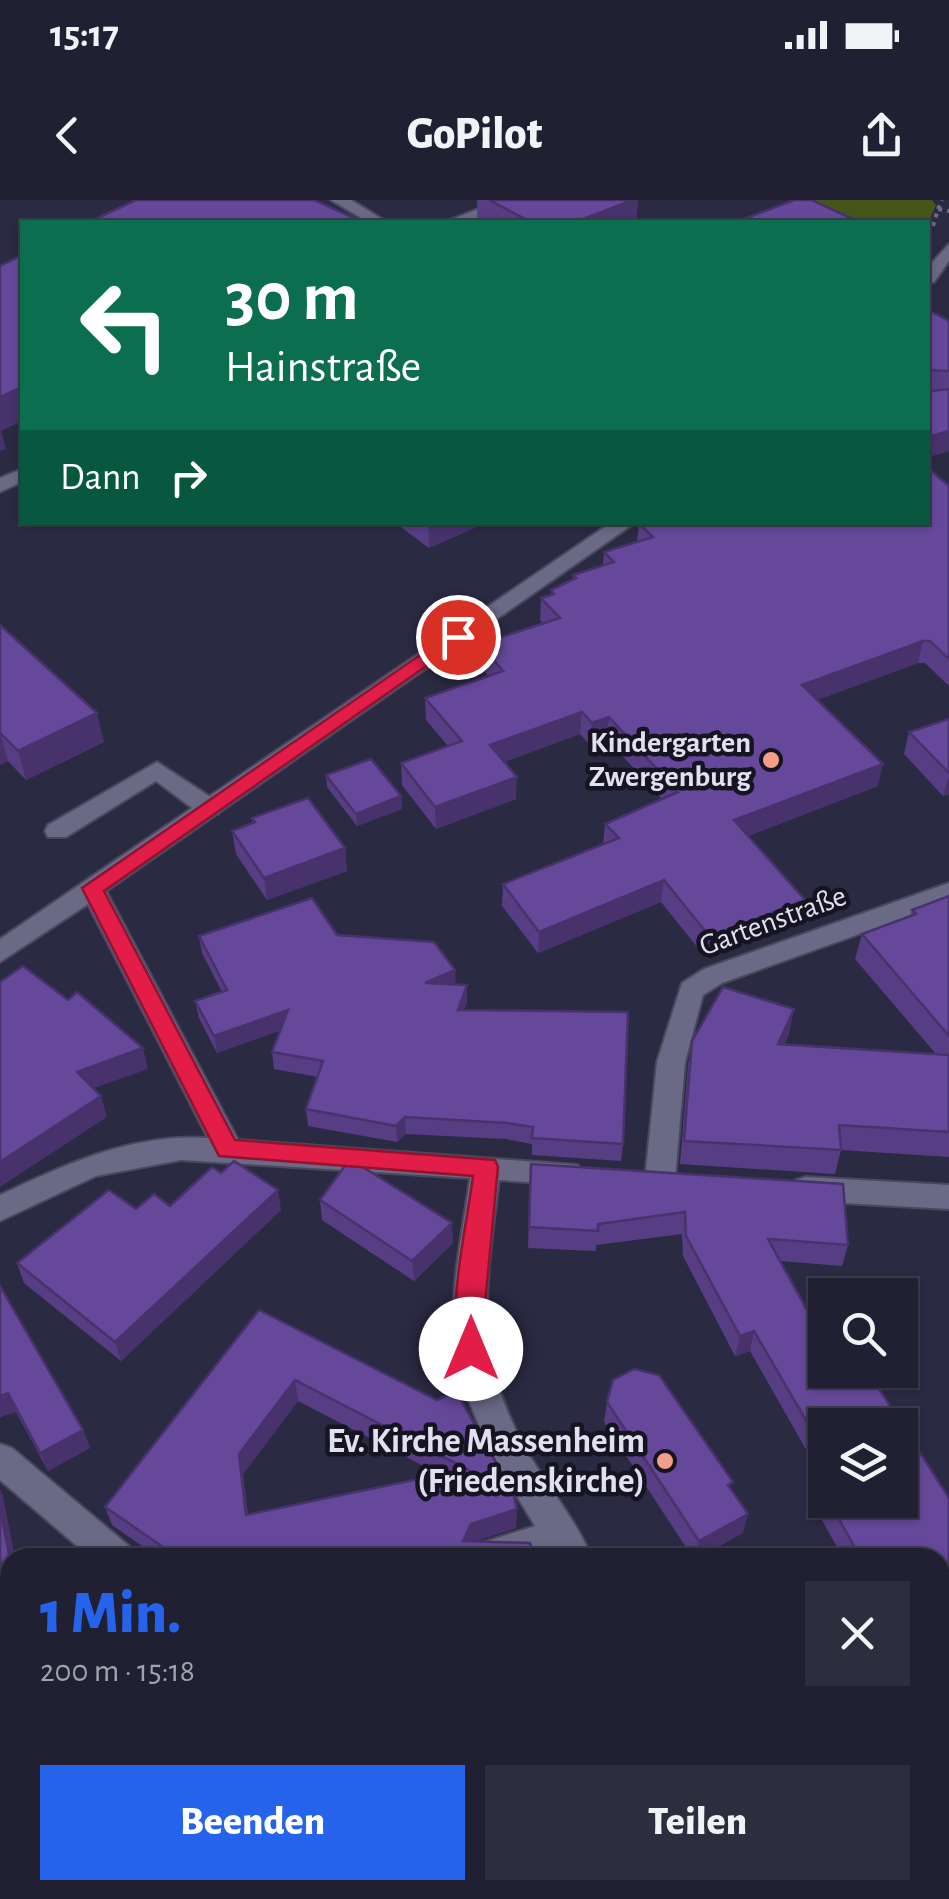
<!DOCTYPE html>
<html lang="de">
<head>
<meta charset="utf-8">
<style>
  :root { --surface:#202032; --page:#2d2d3e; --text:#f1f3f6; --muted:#a2a3ac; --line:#3d3e4d; --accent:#2563eb }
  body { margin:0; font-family:"Alegreya Sans",sans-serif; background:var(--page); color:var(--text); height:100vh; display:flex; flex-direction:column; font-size:38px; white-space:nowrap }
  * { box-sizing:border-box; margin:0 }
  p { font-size:32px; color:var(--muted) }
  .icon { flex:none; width:55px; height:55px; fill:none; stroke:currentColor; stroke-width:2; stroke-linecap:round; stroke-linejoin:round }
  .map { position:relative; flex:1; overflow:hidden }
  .drawer { position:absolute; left:0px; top:1348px; width:950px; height:352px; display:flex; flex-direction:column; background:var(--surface); border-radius:30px 30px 0 0; box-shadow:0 2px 8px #0004,0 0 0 2px var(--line) }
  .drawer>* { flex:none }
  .guide { position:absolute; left:20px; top:20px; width:910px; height:305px; border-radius:0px; box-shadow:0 2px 8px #0004,0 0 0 2px var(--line); background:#0b6e4f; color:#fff; overflow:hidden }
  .buttons { position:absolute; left:808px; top:1078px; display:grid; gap:20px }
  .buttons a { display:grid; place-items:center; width:110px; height:110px; border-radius:0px; background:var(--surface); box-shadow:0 2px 8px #0004,0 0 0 2px var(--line); font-size:50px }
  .pin { position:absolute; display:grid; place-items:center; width:85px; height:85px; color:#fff; margin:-42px; border:5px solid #fff; border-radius:50%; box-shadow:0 2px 10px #0007 }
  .me { position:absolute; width:110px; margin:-55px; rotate:0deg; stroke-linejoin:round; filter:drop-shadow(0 0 8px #0008) }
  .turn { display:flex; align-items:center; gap:35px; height:210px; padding:0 40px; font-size:45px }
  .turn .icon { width:130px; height:130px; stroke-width:2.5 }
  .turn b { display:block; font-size:70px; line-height:85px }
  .then { display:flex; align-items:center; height:95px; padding:0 40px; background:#0003; gap:20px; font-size:38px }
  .round { display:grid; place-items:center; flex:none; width:105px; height:105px; border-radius:0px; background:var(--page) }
  .head { display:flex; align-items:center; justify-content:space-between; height:170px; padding:0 40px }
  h1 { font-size:60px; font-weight:800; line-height:75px; color:var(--accent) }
  .action { display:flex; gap:20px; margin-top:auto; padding:20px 40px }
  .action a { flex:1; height:115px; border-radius:0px; background:var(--accent); color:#fff; font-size:40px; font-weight:800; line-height:115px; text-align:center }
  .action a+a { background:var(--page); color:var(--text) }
  .status { display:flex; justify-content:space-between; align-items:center; height:70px; padding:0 50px; background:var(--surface); direction:ltr }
  .status svg { height:28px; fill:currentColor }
  header { display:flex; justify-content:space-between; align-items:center; height:130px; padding:0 40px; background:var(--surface); font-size:45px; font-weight:800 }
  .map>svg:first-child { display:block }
  .green { fill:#46551a }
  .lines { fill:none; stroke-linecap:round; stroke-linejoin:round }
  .service-casing { stroke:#49485d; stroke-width:4 }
  .minor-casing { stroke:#49485d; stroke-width:4 }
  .path { stroke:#6d6d83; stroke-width:4; stroke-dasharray:4 5; stroke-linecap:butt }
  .service { fill:#6a6986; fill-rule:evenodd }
  .minor { fill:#6a6986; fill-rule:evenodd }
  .wall { fill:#573e84; fill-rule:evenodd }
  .shaded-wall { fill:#47326c }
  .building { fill:#65489a; stroke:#47326c; stroke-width:2.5; fill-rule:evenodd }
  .route { fill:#e11d48; stroke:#92132f; stroke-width:2.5 }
  .poi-dot { fill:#f49e8a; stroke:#151420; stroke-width:4 }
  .labels { text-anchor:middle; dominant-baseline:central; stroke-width:9; stroke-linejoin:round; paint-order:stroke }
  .poi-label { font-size:30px; font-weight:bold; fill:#e0e0f1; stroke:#151420; text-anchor:end }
  .street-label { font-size:30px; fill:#e0e0f1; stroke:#151420 }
  .near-poi-label { font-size:35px; font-weight:bold; fill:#e0e0f1; stroke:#151420; text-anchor:end }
</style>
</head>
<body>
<div class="status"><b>15:17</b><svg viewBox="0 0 49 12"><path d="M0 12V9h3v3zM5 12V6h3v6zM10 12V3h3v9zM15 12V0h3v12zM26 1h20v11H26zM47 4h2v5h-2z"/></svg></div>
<header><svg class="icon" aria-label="back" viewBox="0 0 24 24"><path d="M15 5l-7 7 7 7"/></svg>GoPilot<svg class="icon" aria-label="share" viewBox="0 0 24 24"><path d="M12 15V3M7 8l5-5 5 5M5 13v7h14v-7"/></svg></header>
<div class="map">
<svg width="949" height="1699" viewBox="0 0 949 1699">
  <rect width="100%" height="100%" fill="#2b2a43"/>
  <path class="green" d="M799,0H932L936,5L928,23L849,22Z"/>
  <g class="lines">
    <defs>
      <g id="service">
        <path d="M501,0H524L467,22H445Z"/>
        <path d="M157,562L218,602L221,608L218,614H200L156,581L66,637H48L45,631L48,625Z"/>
      </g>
      <g id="minor">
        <path d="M331,0H351L387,22H368Z"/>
        <path d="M949,44V61L934,82L928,83V67Z"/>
        <path d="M22,269V282L0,292V278Z"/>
        <path d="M612,322H636L106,691L238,940L578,965L583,973L578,981L568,985L499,980C486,1084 472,1156 527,1251C548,1287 576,1320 592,1358H555L552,1353L537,1358H467L472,1346L535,1326C499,1267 459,1203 454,1133C451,1081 463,1030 470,978L181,960L96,976L0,1021V995C66,964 133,933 208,938L88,704L0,762V739Z"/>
        <path d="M949,683V702L722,783L703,795L685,862L675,979L670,987L660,991L650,987L645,979L657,862L682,783L704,769Z"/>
        <path d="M806,977L949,985V1009L806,1001L796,998L791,989L796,980Z"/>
        <path d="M0,1244L12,1248L129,1346L134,1358H91L0,1280Z"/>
        <path d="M742,1690H782L786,1699H746Z"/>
      </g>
    </defs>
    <use href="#service" class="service-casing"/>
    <use href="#minor" class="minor-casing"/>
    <g class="path">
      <path d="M938,9L942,0"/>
      <path d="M933,26L938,9L949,11"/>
    </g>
    <use href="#service" class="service"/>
    <use href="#minor" class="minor"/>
  </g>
  <g class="wall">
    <path d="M477,0H638L636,22H477Z"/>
    <path d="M928,113L949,121V251L928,257Z"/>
    <path d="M949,286V486L925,463H918L817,500L878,586L748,636L801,722L706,758L661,702L538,753L502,706L503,684L603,644L605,624L662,599L607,539L590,545L580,534L504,562L516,599L436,629L402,585L401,563L448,546L426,520L425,498L488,476L480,466V444L543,423L540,420L541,398L551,395V390L572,380L573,375L603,365L604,352L637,342L639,324Z"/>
    <path d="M394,322H483V324L429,348Z"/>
    <path d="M0,425L104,542L26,580L8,561L0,565Z"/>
    <path d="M949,519V594L943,596L904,554L909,532Z"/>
    <path d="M326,575L401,596L402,609L357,626L327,587Z"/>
    <path d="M252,618L345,648L347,671L267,700L236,654L232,631L252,623Z"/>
    <path d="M949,696V957L841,950L835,974L680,964L688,865L692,841L789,834L784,845L936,854L855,759L862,734L910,716L912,710Z"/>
    <path d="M337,735L455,785L467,802L464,810L623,944L621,961L532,955V944L506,939L406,934L397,942L308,926L306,909L318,877L274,869L272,852L280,830L217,853L199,818L195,801L222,792L202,753L199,736Z"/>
    <path d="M531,964L848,1045L842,1066L780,1061L825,1170L949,1298V1451L940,1436V1358H843L817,1311L824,1293L825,1300H900L825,1225V1283L750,1151L735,1156L683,1056L682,1034L596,1045V1051L528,1048Z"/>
    <path d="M320,1000L453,1043L414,1081L322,1020Z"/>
    <path d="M170,1006L281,1010L121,1161L24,1083L17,1063L136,1009Z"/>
    <path d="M0,1086L83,1230L90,1248L48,1271L16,1212L0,1217Z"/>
    <path d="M259,1110L437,1200L516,1328L475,1341L535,1358H159L112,1325L105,1307ZM298,1201L441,1275L248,1315L243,1274Z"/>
    <path d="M607,1202L731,1289L743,1333L697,1358H693L604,1222Z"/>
    <path d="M940,1540L949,1546V1676L940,1669Z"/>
    <path d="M785,1690H908L913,1699H789Z"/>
  </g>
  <g class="shaded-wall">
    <path d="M633,0H638L636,22H575Z"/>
    <path d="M22,187V221L1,231L6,249L0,251V197Z"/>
    <path d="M949,231V251L928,257V237Z"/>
    <path d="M428,322H483V324L429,348Z"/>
    <path d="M923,441L918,463L798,507L802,485Z"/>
    <path d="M582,512L580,534L490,567V545Z"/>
    <path d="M97,513L104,542L26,580L18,551Z"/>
    <path d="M609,517L607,539L590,545L592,523Z"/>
    <path d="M0,533L8,561L0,565Z"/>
    <path d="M883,564L878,586L731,642L734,620Z"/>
    <path d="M949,576V594L943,596Z"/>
    <path d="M517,577L516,599L436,629L435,607Z"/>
    <path d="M401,596L402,609L357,626L356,614Z"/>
    <path d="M345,648L347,671L267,700L264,678Z"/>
    <path d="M664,680L661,702L538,753L539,732Z"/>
    <path d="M805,700L801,722L706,758L710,737Z"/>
    <path d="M455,770L456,788L425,783Z"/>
    <path d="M467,785V802L458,828V810Z"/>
    <path d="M794,809L789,834L773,869L778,844Z"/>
    <path d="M288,810L291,827L217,853L214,836Z"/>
    <path d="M143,848L148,869L83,892L77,872Z"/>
    <path d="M101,896L107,917L0,987V962Z"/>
    <path d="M405,917L406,934L397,942L396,926Z"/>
    <path d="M278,990L281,1010L121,1161L115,1142Z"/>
    <path d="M452,1023L453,1043L414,1081L412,1061Z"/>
    <path d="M754,1131L750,1151L735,1156L740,1136Z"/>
    <path d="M295,1180L298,1201L243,1274L250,1334L246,1315L239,1254Z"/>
    <path d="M8,1193L16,1212L0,1217V1196Z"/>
    <path d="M83,1230L90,1248L48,1271L40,1253Z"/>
    <path d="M0,1289L3,1296L15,1358H10L0,1308Z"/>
    <path d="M517,1309L516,1328L471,1342L463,1341L471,1324Z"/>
    <path d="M748,1314L743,1333L695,1358L699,1341Z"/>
    <path d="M10,1361V1382L0,1385V1364Z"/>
    <path d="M10,1673V1690L0,1694V1677Z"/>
    <path d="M643,1690H667L648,1699H623Z"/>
  </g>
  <g class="building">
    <path d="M136,0H314L363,22H89Z"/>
    <path d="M489,0H633L575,22H531Z"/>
    <path d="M794,0H812L859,22H736Z"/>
    <path d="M22,55V187L0,197V66Z"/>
    <path d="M932,112L949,121V171L930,170V191L949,189V231L928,237V113Z"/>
    <path d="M928,268L949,286V459L930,441H923L802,485L883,564L734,620L805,700L710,737L664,680L539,732L503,684L619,638L605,624L678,592L609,517L592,523L582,512L490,545L517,577L435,607L401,563L462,541L425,498L503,471L480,444L560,418L541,398L554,394L551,390L576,378L573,375L614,362L604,352L653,337L639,324L928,322Z"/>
    <path d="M0,425L97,513L18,551L0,533Z"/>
    <path d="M949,519V573L909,532Z"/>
    <path d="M371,559L401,596L356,614L326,575Z"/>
    <path d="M308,598L345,648L264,678L232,631L255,622L252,618Z"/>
    <path d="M949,696V836L862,734L916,714L912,710Z"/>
    <path d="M312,698L337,735L434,742L455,770L425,783L467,785L458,810L628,812L623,944L532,938L533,927L507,923L405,917L396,926L306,909L323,861L272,852L288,810L214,836L195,801L227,790L199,736Z"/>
    <path d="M23,766L68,800L77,792L143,848L77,872L101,896L0,962V782Z"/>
    <path d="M723,787L794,809L778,844L949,855V932L839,925L841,950L684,941L692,841Z"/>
    <path d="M350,959L452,1023L412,1061L320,1000Z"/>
    <path d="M234,961L278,990L115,1142L17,1063L109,990L136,1009L154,994L170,1006L212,967L221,973Z"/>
    <path d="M531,964L843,984L848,1045L768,1039L825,1143V1170H867L949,1298V1419L940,1404V1358H861L828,1300H900V1225H825V1253L754,1131L740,1136L686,1036L685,1012L598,1024V1031L529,1027Z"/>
    <path d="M0,1086L83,1230L40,1253L8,1193L0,1196Z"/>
    <path d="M259,1110L437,1200L456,1191L513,1293L517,1309L471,1324L463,1341L530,1343L535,1358H179L105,1307ZM295,1180L467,1269L246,1315L239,1254Z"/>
    <path d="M634,1169L659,1175L733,1282L728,1285L748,1314L699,1341L607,1202L613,1180Z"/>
    <path d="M0,1308L10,1360L0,1364Z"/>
    <path d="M10,1537V1673L0,1677V1543Z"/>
    <path d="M940,1540L949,1546V1655L940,1648Z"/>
    <path d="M173,1690H643L623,1699H410L408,1693L396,1699H162L161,1696Z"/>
    <path d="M798,1690H908L913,1699H801Z"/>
  </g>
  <path class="route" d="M452,433L468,437L104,691L235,940L495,960L498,967L480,1157L471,1160L462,1157C444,1119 468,1019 473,976L219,956L82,688Z"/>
  <g class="poi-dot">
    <circle cx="771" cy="560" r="10"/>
    <circle cx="665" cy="1261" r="10"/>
  </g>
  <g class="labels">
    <g class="poi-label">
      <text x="751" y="543">Kindergarten<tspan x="751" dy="34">Zwergenburg</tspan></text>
    </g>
    <g class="street-label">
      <text transform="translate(773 721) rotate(-20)">Gartenstraße</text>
    </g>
    <g class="near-poi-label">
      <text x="645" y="1241">Ev. Kirche Massenheim<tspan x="645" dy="40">(Friedenskirche)</tspan></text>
    </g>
  </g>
</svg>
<div class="buttons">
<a><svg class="icon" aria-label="search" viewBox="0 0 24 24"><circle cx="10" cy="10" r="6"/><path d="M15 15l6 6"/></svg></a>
<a><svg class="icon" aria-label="layers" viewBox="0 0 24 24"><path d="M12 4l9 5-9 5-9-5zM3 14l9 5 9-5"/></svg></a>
</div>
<div class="pin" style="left:458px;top:437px;background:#d93025"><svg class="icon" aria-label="arrive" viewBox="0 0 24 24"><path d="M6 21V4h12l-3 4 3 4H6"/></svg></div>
<svg class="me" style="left:471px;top:1149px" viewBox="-20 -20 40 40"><circle r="19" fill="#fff"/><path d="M0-13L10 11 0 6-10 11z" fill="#e11d48"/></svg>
<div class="guide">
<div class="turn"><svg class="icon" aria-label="left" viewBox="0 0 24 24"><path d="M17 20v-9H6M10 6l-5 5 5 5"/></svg><div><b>30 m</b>Hainstraße</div></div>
<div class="then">Dann<svg class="icon" aria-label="right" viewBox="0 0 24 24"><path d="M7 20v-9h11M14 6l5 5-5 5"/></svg></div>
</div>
<section class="drawer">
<div class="head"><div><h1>1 Min.</h1><p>200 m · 15:18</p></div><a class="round"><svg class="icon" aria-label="close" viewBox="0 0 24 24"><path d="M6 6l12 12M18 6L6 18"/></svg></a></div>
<div class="action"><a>Beenden</a><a>Teilen</a></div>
</section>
</div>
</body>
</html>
